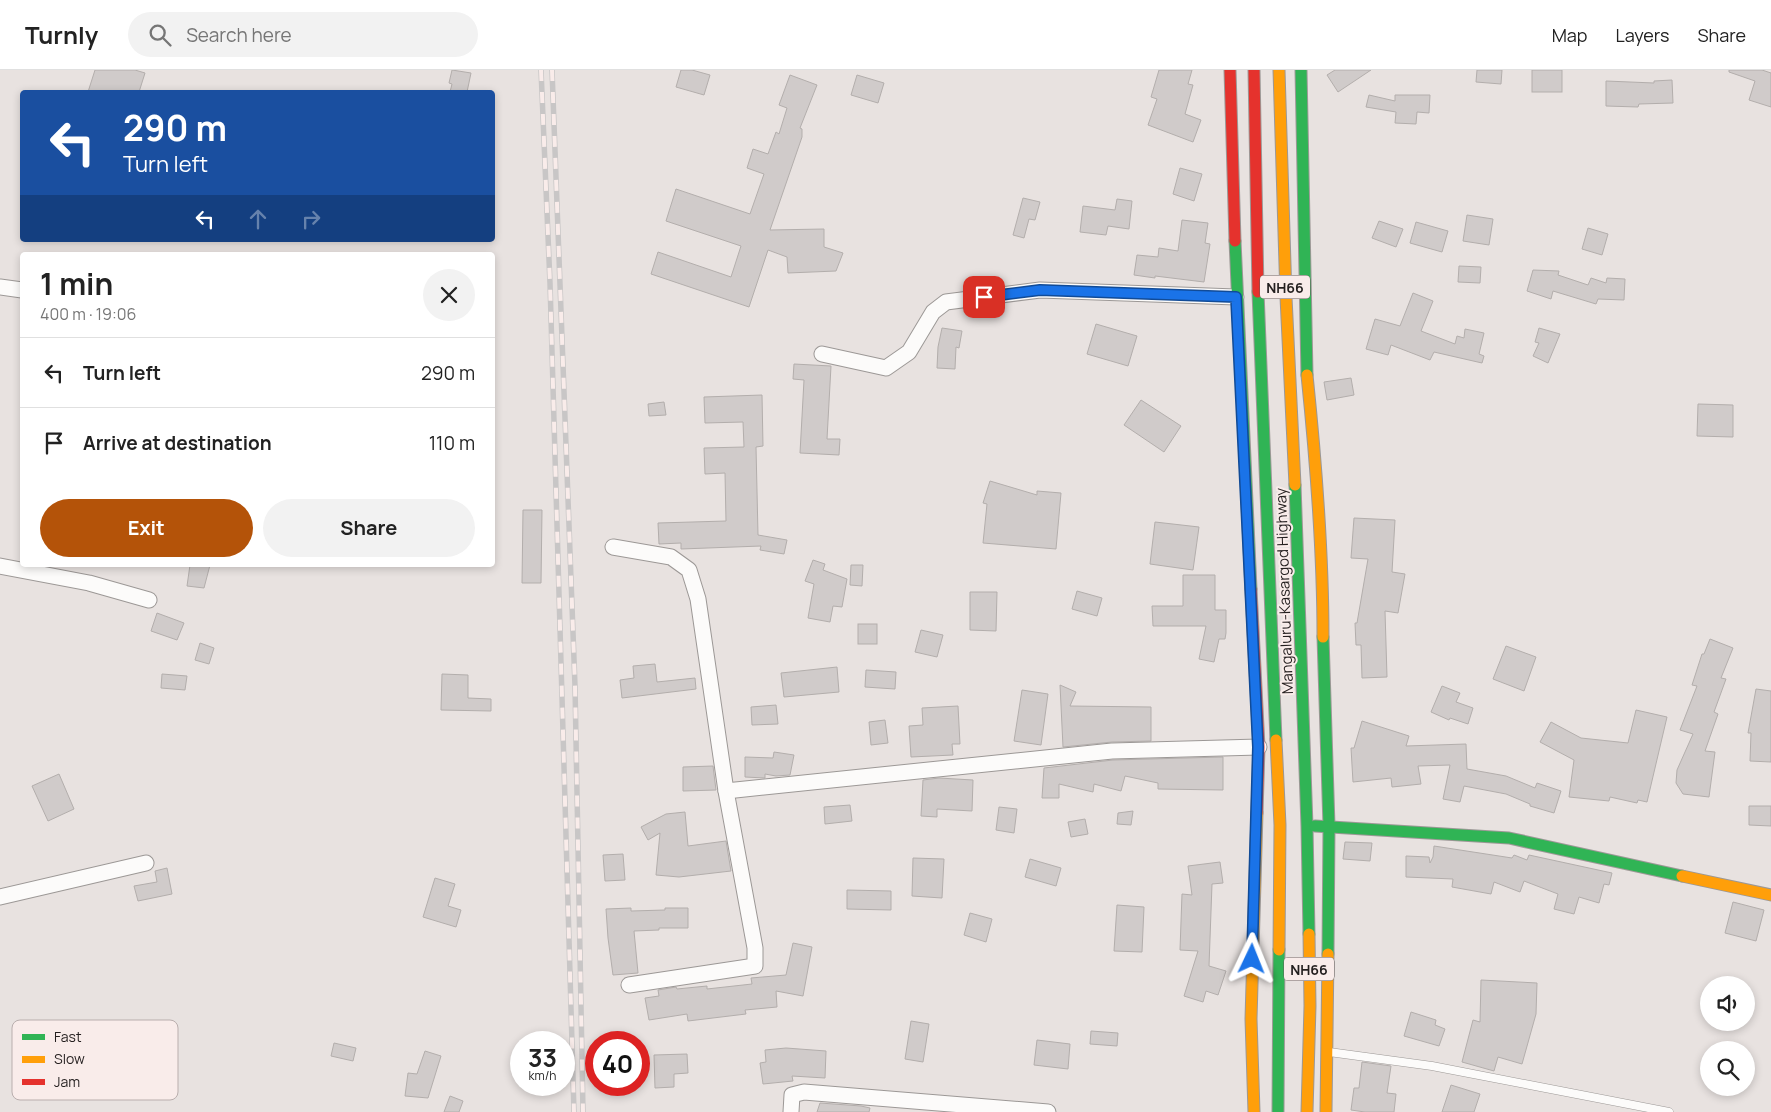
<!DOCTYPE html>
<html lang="en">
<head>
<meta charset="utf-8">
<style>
  :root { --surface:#fff; --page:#f2f2f2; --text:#222; --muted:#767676; --line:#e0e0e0; --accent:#b45309 }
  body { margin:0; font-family:Manrope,sans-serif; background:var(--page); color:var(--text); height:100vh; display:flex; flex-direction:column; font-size:19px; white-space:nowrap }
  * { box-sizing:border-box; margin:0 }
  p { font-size:16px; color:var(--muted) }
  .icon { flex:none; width:28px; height:28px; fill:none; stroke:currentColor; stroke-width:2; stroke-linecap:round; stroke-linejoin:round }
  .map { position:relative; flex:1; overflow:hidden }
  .panel { position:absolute; left:20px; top:182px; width:475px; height:315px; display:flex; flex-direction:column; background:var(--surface); border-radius:5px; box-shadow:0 2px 8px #0003 }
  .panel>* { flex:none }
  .banner { position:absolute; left:20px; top:20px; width:475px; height:152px; border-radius:5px; box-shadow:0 2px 8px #0003; background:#1a4fa0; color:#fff; overflow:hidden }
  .controls { position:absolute; left:1700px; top:906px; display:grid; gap:10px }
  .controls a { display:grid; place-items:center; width:55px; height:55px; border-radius:50%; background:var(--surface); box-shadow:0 2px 8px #0003; font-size:25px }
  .speed { position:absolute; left:510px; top:961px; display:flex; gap:10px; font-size:25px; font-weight:700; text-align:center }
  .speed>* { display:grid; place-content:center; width:65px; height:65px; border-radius:50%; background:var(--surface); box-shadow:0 2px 8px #0003; line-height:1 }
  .speed small { font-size:12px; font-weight:400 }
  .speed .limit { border:8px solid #d22; background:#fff; color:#111 }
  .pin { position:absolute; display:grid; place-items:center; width:42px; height:42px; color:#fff; margin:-21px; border-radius:10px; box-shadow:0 2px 8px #0006 }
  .me { position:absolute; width:55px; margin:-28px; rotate:2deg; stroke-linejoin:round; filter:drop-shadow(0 0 4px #0008) }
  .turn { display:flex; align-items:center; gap:18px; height:105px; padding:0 20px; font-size:22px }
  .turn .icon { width:65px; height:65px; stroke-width:2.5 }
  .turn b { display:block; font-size:35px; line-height:42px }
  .lanes { display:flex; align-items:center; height:48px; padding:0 20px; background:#0003; justify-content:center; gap:25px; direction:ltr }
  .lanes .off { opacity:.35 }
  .round { display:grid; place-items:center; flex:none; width:52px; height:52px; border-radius:26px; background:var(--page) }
  .overview { display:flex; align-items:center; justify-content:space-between; height:85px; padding:0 20px }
  h1 { font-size:30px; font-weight:700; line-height:38px }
  .primary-button { display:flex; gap:10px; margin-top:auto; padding:10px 20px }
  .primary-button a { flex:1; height:58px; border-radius:30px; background:var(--accent); color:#fff; font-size:20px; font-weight:700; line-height:58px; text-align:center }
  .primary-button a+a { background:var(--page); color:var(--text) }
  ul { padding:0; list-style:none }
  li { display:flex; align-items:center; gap:15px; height:70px; padding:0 20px; border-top:1px solid var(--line) }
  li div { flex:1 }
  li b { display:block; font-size:19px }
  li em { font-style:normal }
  header { display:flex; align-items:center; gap:30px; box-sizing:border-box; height:70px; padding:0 25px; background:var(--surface); border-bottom:1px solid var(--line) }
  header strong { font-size:24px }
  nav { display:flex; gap:28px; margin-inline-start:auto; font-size:18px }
  .search { width:350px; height:45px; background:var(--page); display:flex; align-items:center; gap:12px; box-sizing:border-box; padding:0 18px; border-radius:28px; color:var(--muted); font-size:19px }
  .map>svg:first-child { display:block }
  .building { fill:#d0cbca; stroke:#b3aeac }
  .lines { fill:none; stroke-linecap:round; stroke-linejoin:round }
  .lane-casing { stroke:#9c9896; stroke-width:9 }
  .street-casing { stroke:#9c9896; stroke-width:17 }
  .fast-casing { stroke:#9c9896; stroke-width:13 }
  .slow-casing { stroke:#9c9896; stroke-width:13 }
  .jam-casing { stroke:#9c9896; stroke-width:13 }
  .lane { stroke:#fcfbfa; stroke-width:8 }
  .street { stroke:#fcfbfa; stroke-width:15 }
  .fast { stroke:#30b455; stroke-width:11 }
  .slow { stroke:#ff9f0a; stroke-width:11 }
  .jam { stroke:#e5322d; stroke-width:11 }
  .rail-casing { stroke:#c8c6c6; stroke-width:5.5 }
  .rail { stroke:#f9ecea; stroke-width:4; stroke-dasharray:11; stroke-linecap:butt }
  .route-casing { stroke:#114b97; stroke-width:12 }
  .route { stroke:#1a73e8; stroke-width:9 }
  .labels { text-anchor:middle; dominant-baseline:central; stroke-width:4; stroke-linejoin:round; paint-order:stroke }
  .shield { fill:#f9ecea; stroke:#645c5c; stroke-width:1 }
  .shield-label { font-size:14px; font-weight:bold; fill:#241f1f }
  .street-label { font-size:15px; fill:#241f1f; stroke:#f9ecea }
  .key { fill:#f9ecea; stroke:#b9aead; stroke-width:1 }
  .key-label { font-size:14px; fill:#241f1f }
</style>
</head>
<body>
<header>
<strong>Turnly</strong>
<div class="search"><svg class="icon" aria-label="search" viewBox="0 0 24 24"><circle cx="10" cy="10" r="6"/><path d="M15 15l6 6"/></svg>Search here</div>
<nav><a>Map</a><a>Layers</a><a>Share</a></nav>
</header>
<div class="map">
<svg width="1771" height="1042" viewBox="0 0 1771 1042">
  <rect width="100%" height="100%" fill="#e8e2e0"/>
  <g class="building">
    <path d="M95,0H135L145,3L139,22H88Z"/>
    <path d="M452,0L471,3L467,22H450L452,14L449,13Z"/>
    <path d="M681,0H692L710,5L704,25L676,17Z"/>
    <path d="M1159,0H1192L1188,14L1193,15L1185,44L1201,50L1193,72L1148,55L1157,29L1151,27Z"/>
    <path d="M1335,0H1371L1338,22L1327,5Z"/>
    <path d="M1477,0H1502L1501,14L1476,12Z"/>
    <rect x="1532" y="0" width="30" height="22"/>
    <path d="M1729,0H1762L1771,3V37L1749,30L1755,11L1729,2Z"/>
    <path d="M790,5L817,15L800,58L802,59V67L770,160L824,159V177L843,183L836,201L788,203L787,187L768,180L749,237L651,204L658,182L731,207L741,176L666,151L676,119L750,144L764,104L747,98L753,79L768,84L776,62L779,64L787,38L779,35Z"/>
    <path d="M857,5L884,13L878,33L851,25Z"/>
    <path d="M1672,10L1673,33L1639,34L1638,37L1606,36V11L1654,13V11Z"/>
    <path d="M1369,25L1395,31V25H1430L1429,43L1417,42L1416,54L1395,53L1396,42L1366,37Z"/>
    <path d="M1180,98L1202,104L1194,131L1173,124Z"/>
    <path d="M1023,128L1040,132L1035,150L1029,149L1024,168L1013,165Z"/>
    <path d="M1117,129L1132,131L1129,159L1108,156L1106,165L1080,162L1083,136L1115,140Z"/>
    <path d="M1467,145L1493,149L1489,175L1463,171Z"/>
    <path d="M1182,150L1208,153L1205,173L1210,174L1204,212L1155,206V208L1134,205L1137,185L1158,187L1159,178L1178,181Z"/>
    <path d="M1379,151L1403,159L1396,177L1372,168Z"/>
    <path d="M1416,152L1448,161L1442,182L1410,173Z"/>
    <path d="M1588,158L1608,164L1602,185L1582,179Z"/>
    <path d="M1459,196L1481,197L1480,213L1458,212Z"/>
    <path d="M1533,200L1559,201L1558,205L1588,215L1591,208L1606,213L1607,208L1625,209L1624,230L1598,229L1596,234L1553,221L1551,229L1527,221Z"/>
    <path d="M1413,223L1433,231L1421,261L1455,274L1457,266L1464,268L1465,259L1484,263L1479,284L1484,286L1482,293L1434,282L1430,290L1391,275L1388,285L1366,279L1375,249L1400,256Z"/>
    <path d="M1096,254L1137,266L1128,296L1087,284Z"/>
    <path d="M942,258L962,261L959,278L956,277L955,299L937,298L938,277Z"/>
    <path d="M1539,258L1560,264L1548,293L1533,286L1539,273L1535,272Z"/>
    <path d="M794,294L831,296L827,369H840L839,385L800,383L804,310L793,309Z"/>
    <path d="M1351,308L1354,325L1327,330L1324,312Z"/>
    <path d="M762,325L763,376L756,377L758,465L787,470L784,484L760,480L761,476L681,479V473L659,474L658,453L726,451L725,403L705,404L704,378L744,377L743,352L705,353L704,327Z"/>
    <path d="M1141,330L1181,356L1164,382L1124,355Z"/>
    <path d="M664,332L666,345L649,346L648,334Z"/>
    <path d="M1698,334L1733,335V367L1697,366Z"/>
    <path d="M990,411L1037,425V421L1061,423L1056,479L983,473L987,434L983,433Z"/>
    <path d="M523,440H542L541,513H522Z"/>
    <path d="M1354,448L1395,450L1392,502L1405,504L1398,543L1385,541L1387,607L1362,608L1361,575H1356L1355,553H1357L1368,489L1351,488Z"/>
    <path d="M1155,452L1199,457L1193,500L1150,494Z"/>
    <path d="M813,490L825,494L823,500L847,509L842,537L833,536L830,552L808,548L814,514L805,511Z"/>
    <path d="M190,495H210L204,518L187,516Z"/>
    <path d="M851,495H863L862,516L850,515Z"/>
    <path d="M1183,505H1215V540H1226V563L1225,569H1219L1214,592L1199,589L1206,556H1153L1152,536H1183Z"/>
    <path d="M1077,521L1102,528L1097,546L1072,539Z"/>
    <path d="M970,522H997L996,561L970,560Z"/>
    <path d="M157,543L184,553L177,570L151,561Z"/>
    <rect x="858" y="554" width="19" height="20"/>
    <path d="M921,560L943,565L937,587L915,582Z"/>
    <path d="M1710,569L1733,578L1721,608L1726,609L1714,642L1718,644L1705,681L1715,682L1709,727L1683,724L1676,713L1677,700L1693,664L1680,660L1697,616L1692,615L1702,584H1704Z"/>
    <path d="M200,573L214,578L209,594L195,590Z"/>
    <path d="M1506,576L1536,587L1524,621L1493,609Z"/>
    <path d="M655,594L657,612L695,608L696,619L622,628L620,610L634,608L633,596Z"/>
    <path d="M837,597L839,622L784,627L781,603Z"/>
    <path d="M866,600L896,602L895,619L865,617Z"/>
    <path d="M162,604L187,606L185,620L161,618Z"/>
    <path d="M442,604L468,605V628L491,629V641L441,640Z"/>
    <path d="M1060,615L1076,622L1070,636L1151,637V671L1112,672L1063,677Z"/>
    <path d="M1442,616L1460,623L1456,632L1473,638L1468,654L1450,648L1449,650L1431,642Z"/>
    <path d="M1756,619L1771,621V692L1750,691L1751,663H1748Z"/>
    <path d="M1022,620L1048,624L1041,675L1014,671Z"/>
    <path d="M776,635L778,654L752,655L751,637Z"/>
    <path d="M958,636L960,674H952L953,685L911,687L909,656L923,655L922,638Z"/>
    <path d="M1636,640L1667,647L1647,732L1638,730L1637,733L1610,727L1609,731L1569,727L1574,690L1540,672L1551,652L1581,668L1628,673Z"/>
    <path d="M885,650L888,673L871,675L869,652Z"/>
    <path d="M1362,651L1409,666L1406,676L1466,674L1467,699L1506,706L1535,718L1537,713L1561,721L1554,743L1530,736V734L1506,724L1464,716L1460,732L1443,729L1450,695L1418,696L1421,714L1392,717L1391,708L1353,712L1351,678H1354Z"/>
    <path d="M774,682L794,685L790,705L776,706L765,704V708L745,707V687L773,688Z"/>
    <path d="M1223,687V720L1158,719V713L1125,706L1121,721L1094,714L1093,722L1059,714V728H1042L1044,698L1113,690Z"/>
    <path d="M713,696L716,720L683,721V697Z"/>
    <path d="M59,704L74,739L48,751L32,716Z"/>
    <path d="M939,708L973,710L972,741L937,739V747L921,746L923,710Z"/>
    <path d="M850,735L852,751L825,754L824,737Z"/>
    <path d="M1749,736H1771V756L1749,755Z"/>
    <path d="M999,737L1017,739L1014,763L996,760Z"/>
    <path d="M1133,741L1131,755L1117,754L1118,743Z"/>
    <path d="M685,742L688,776L726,771L731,801L679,807L656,805L660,763L648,770L641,757L666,744Z"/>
    <path d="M1085,749L1088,764L1071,767L1068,752Z"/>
    <path d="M1345,772L1372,773L1370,791L1343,789Z"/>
    <path d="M1434,776L1512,788L1514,785L1527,790L1529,785L1612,803L1609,815L1604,814L1599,833L1579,827L1574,844L1554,839L1558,824L1524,811L1520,822L1494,812L1491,824L1452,817L1453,809L1406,807V786L1429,787L1430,793L1433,787Z"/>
    <path d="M623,784L625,810L605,811L603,785Z"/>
    <path d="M913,788L944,789L942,828L912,826Z"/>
    <path d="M1030,789L1061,798L1056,816L1025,807Z"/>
    <path d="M1220,792L1223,813L1212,814L1209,896L1226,901L1218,925L1206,921L1203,932L1184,926L1198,881L1180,880L1182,824L1192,825L1188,796Z"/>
    <path d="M167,798L172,824L138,831L134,816L157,812L155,801Z"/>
    <path d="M435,808L455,814L448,836L461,840L456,857L423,847Z"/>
    <path d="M847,820L891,821V840L847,839Z"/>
    <path d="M1733,832L1764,840L1756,871L1725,863Z"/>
    <path d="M1117,835L1144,837L1142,882L1114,881Z"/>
    <path d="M631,838V841L665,840V838H688V858H659V860L634,861L638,903L613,905L608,868L606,839Z"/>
    <path d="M970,843L992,849L986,872L964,865Z"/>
    <path d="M793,873L812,877L803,926L776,921L777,937L745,940L746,944L688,951L687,944L649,950L645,928L659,926L658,920L676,917L677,919L707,916V919L752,914L751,908L786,905Z"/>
    <path d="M1481,910L1537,913L1536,944L1522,994L1498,987L1494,1001L1462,992L1473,950L1480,952Z"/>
    <path d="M1411,942L1436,950L1435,955L1445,959L1439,976L1404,966Z"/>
    <path d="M911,951L929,954L923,992L905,989Z"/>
    <path d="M1091,961L1118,963L1117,976L1090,974Z"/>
    <path d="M1037,970L1070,974L1068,999L1034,995Z"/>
    <path d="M334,973L356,978L353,991L331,986Z"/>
    <path d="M786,978L826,981L825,1008L792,1006L793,1011L763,1014L760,993L766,992L765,980Z"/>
    <path d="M425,981L441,986L428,1028L405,1026L408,1003L417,1004Z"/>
    <path d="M687,984L688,1003L674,1004V1017L655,1018L654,985Z"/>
    <path d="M1362,992L1391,996L1387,1023L1396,1024L1394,1042H1365L1351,1040L1354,1018H1359Z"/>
    <path d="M1451,1015L1480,1024L1474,1042H1442Z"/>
    <path d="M450,1026L463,1031L459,1042H444Z"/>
    <path d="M820,1033L861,1036L870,1038L869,1042H817Z"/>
  </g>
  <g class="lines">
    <defs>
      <path id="lane" d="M1329,982L1432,996L1669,1042"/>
      <g id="street">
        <path d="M0,217L22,220"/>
        <path d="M822,284L886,298L909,282L933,242L946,232L1040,220L1236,227"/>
        <path d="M613,477L671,487L689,500L698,529L726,721L755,878V896L629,915"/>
        <path d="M0,496L89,513L149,530"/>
        <path d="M726,721L1112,681L1259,677"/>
        <path d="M0,827L146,793"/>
        <path d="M791,1042L792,1025L804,1022L1048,1042"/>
      </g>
      <g id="fast">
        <path d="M1301,0L1307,305"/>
        <path d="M1235,171L1251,519"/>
        <path d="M1258,222L1276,670"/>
        <path d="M1295,415L1307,756L1309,864"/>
        <path d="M1323,567L1329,756L1328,884"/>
        <path d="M1315,756L1509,768L1682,806"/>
        <path d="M1278,1042L1279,880"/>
      </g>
      <g id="slow">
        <path d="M1279,0L1286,227L1295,415"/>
        <path d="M1307,305C1316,392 1323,480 1323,567"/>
        <path d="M1276,670L1280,755L1279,880"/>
        <path d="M1682,806L1771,825"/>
        <path d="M1254,1042L1251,949L1257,743"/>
        <path d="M1307,1042L1310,936L1309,864"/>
        <path d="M1326,1042L1328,884"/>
      </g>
      <g id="jam">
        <path d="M1230,0L1235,171"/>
        <path d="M1254,0L1258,222"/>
        <path d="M1251,519L1259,677L1257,743"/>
      </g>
    </defs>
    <use href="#lane" class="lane-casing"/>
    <use href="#street" class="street-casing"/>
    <use href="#fast" class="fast-casing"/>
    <use href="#slow" class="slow-casing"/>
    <use href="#jam" class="jam-casing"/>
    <use href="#lane" class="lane"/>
    <use href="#street" class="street"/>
    <use href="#fast" class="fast"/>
    <use href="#slow" class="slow"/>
    <use href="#jam" class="jam"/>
    <defs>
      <g id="rail">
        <path d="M541,0L550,213L574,1042"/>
        <path d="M552,0L575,616L583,1042"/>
      </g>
    </defs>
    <use href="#rail" class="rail-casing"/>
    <use href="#rail" class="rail"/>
  </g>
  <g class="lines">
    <defs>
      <path id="route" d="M984,227L1040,220L1236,227L1258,677L1252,889"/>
    </defs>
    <use href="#route" class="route-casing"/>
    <use href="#route" class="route"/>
  </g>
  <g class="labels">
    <g class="shield">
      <rect x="1260" y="205.5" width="50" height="23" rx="4"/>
      <rect x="1284" y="887.5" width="50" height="23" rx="4"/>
    </g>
    <g class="shield-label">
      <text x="1285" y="217">NH66</text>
      <text x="1309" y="899">NH66</text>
    </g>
    <g class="street-label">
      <text transform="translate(1284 521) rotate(-92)">Mangaluru-Kasargod Highway</text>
    </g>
  </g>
  <rect x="12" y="950" width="166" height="80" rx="8" class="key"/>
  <rect x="22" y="964" width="23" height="6" fill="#30b455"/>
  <rect x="22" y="986" width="23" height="7" fill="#ff9f0a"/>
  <rect x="22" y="1009" width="23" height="6" fill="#e5322d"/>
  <g class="key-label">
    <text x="54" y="972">Fast</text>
    <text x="54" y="994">Slow</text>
    <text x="54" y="1017">Jam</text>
  </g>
</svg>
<div class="controls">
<a><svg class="icon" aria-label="sound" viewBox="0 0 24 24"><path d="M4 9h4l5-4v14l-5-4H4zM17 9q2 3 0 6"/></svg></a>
<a><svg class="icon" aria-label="search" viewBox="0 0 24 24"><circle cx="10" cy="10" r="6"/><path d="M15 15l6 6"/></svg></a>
</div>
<div class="speed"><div>33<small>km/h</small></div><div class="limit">40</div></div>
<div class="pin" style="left:984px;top:227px;background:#d93025"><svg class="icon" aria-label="arrive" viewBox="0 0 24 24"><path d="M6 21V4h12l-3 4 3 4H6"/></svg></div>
<svg class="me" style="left:1252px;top:889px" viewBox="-20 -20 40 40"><path d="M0-17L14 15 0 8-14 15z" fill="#1a73e8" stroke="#fff" stroke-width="4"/></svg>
<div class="banner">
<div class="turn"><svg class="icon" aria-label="left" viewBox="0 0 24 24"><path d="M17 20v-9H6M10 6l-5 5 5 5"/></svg><div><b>290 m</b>Turn left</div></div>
<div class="lanes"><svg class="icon" aria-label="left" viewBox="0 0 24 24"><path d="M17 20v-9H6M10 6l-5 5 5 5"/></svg><svg class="icon off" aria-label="ahead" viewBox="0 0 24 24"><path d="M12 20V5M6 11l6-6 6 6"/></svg><svg class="icon off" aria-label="right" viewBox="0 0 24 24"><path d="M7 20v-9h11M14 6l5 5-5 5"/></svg></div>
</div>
<section class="panel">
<div class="overview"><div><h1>1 min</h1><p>400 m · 19:06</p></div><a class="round"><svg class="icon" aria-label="close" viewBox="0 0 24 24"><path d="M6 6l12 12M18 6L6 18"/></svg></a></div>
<ul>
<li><svg class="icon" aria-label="left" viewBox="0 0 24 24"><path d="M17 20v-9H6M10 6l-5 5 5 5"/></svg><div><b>Turn left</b></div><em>290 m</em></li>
<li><svg class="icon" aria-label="arrive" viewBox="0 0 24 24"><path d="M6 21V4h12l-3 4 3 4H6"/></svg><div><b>Arrive at destination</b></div><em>110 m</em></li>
</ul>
<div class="primary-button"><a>Exit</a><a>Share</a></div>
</section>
</div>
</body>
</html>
